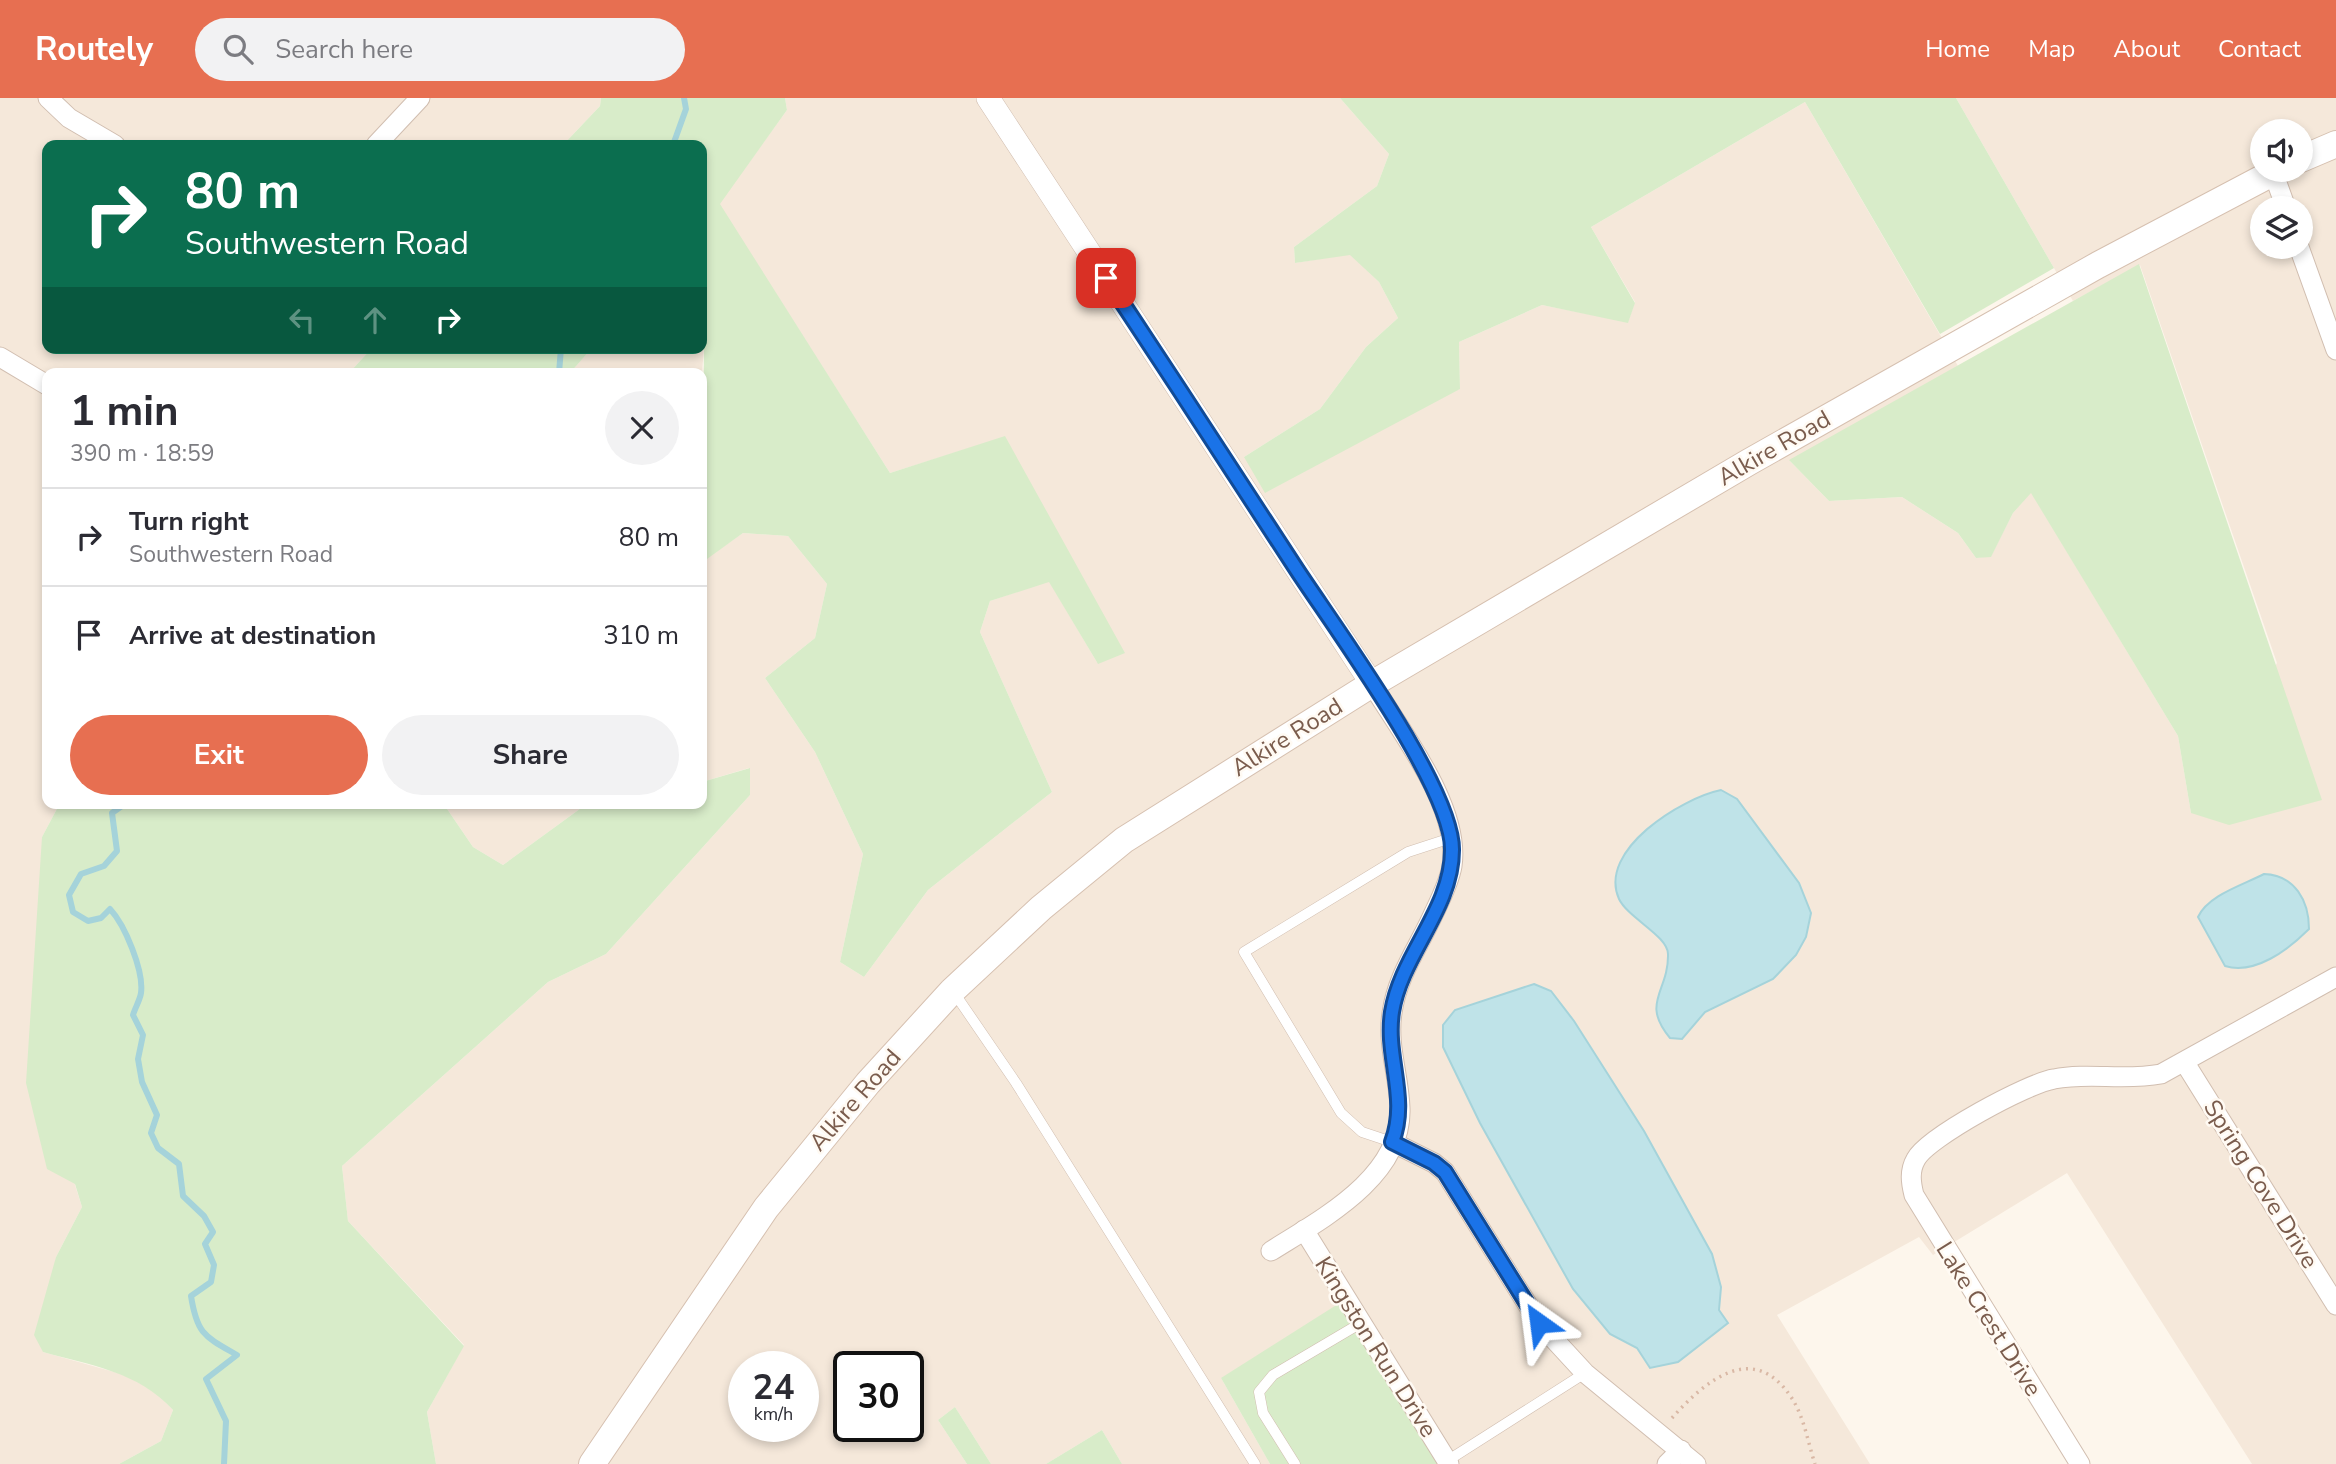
<!DOCTYPE html>
<html lang="en">
<head>
<meta charset="utf-8">
<style>
  :root { --surface:#fff; --page:#f2f2f3; --text:#2b2b33; --muted:#7c7c81; --line:#e1e1e2; --accent:#e76f51 }
  body { margin:0; font-family:"Nunito Sans",sans-serif; background:var(--page); color:var(--text); height:100vh; display:flex; flex-direction:column; font-size:26px; white-space:nowrap }
  * { box-sizing:border-box; margin:0 }
  p { font-size:23px; color:var(--muted) }
  .icon { flex:none; width:38px; height:38px; fill:none; stroke:currentColor; stroke-width:2; stroke-linecap:round; stroke-linejoin:round }
  .map { position:relative; flex:1; overflow:hidden }
  .side { position:absolute; left:42px; top:270px; width:665px; height:441px; display:flex; flex-direction:column; background:var(--surface); border-radius:14px; box-shadow:0 4px 10px #0003 }
  .side>* { flex:none }
  .banner { position:absolute; left:42px; top:42px; width:665px; height:214px; border-radius:14px; box-shadow:0 4px 10px #0003; background:#0b6e4f; color:#fff; overflow:hidden }
  .controls { position:absolute; left:2250px; top:21px; display:grid; gap:14px }
  .controls a { display:grid; place-items:center; width:63px; height:63px; border-radius:50%; background:var(--surface); box-shadow:0 4px 10px #0003; font-size:35px }
  .speed { position:absolute; left:728px; top:1253px; display:flex; gap:14px; font-size:35px; font-weight:700; text-align:center }
  .speed>* { display:grid; place-content:center; width:91px; height:91px; border-radius:50%; background:var(--surface); box-shadow:0 4px 10px #0003; line-height:1 }
  .speed small { font-size:18px; font-weight:400 }
  .speed .limit { border:4px solid #111; border-radius:10px; background:#fff; color:#111 }
  .pin { position:absolute; display:grid; place-items:center; width:60px; height:60px; color:#fff; margin:-30px; border-radius:14px; box-shadow:0 4px 10px #0006 }
  .me { position:absolute; width:77px; margin:-38px; rotate:329deg; stroke-linejoin:round; filter:drop-shadow(0 0 5px #0008) }
  .turn { display:flex; align-items:center; gap:24px; height:147px; padding:0 28px; font-size:32px }
  .turn .icon { width:91px; height:91px; stroke-width:2.5 }
  .turn b { display:block; font-size:49px; line-height:60px }
  .lanes { display:flex; align-items:center; height:66px; padding:0 28px; background:#0003; justify-content:center; gap:35px; direction:ltr }
  .lanes .off { opacity:.35 }
  .round { display:grid; place-items:center; flex:none; width:74px; height:74px; border-radius:37px; background:var(--page) }
  .summary { display:flex; align-items:center; justify-content:space-between; height:119px; padding:0 28px }
  h1 { font-size:42px; font-weight:700; line-height:52px }
  .primary-button { display:flex; gap:14px; margin-top:auto; padding:14px 28px }
  .primary-button a { flex:1; height:80px; border-radius:42px; background:var(--accent); color:#fff; font-size:28px; font-weight:700; line-height:80px; text-align:center }
  .primary-button a+a { background:var(--page); color:var(--text) }
  ul { padding:0; list-style:none }
  li { display:flex; align-items:center; gap:21px; height:98px; padding:0 28px; border-top:2px solid var(--line) }
  li div { flex:1 }
  li b { display:block; font-size:26px }
  li em { font-style:normal }
  header { display:flex; align-items:center; gap:42px; box-sizing:border-box; height:98px; padding:0 35px; background:var(--accent); color:#fff }
  header strong { font-size:33px }
  nav { display:flex; gap:38px; margin-inline-start:auto; font-size:24px }
  .search { width:490px; height:63px; background:var(--page); display:flex; align-items:center; gap:18px; box-sizing:border-box; padding:0 24px; border-radius:38px; color:var(--muted); font-size:26px }
  .map>svg:first-child { display:block }
  .residential { fill:#f5e8da; fill-rule:evenodd }
  .green { fill:#d8ecc9 }
  .water { fill:#bfe3e8; stroke:#a5d3da; stroke-width:2 }
  .lines { fill:none; stroke-linecap:round; stroke-linejoin:round }
  .stream { stroke:#a5d3da; stroke-width:6 }
  .service-casing { stroke:#d1beb0; stroke-width:11 }
  .minor-casing { stroke:#d1beb0; stroke-width:21 }
  .tertiary-casing { stroke:#d1beb0; stroke-width:24 }
  .secondary-casing { stroke:#d6c0b0; stroke-width:28 }
  .path { stroke:#d9b8a5; stroke-width:3.5; stroke-dasharray:2 5; stroke-linecap:butt }
  .service { stroke:#fff; stroke-width:10 }
  .minor { stroke:#fff; stroke-width:19 }
  .tertiary { stroke:#fff; stroke-width:23 }
  .secondary { stroke:#fff; stroke-width:26 }
  .route-casing { stroke:#114b97; stroke-width:18 }
  .route { stroke:#1a73e8; stroke-width:12 }
  .labels { text-anchor:middle; dominant-baseline:central; stroke-width:5; stroke-linejoin:round; paint-order:stroke }
  .street-label { font-size:24px; fill:#7a5c4d; stroke:#fffaf3 }
</style>
</head>
<body>
<header>
<strong>Routely</strong>
<div class="search"><svg class="icon" aria-label="search" viewBox="0 0 24 24"><circle cx="10" cy="10" r="6"/><path d="M15 15l6 6"/></svg>Search here</div>
<nav><a>Home</a><a>Map</a><a>About</a><a>Contact</a></nav>
</header>
<div class="map">
<svg width="2336" height="1366" viewBox="0 0 2336 1366">
  <rect width="100%" height="100%" fill="#fdf6ec"/>
  <g class="residential">
    <path d="M0,0H601L600,8L563,47H47V250H372L349,275H47V616L44,638L47,642V705H60L42,739L75,1087L82,1109L56,1159L43,1254L125,1277L157,1295L173,1312L161,1343L119,1366H0Z"/>
    <path d="M785,0H1340L1389,56L1377,88L1294,149L1295,165L1350,156L1379,184L1398,220L1366,249L1320,311L1244,359L1460,291L1459,244L1542,207L1628,224L1635,204L1591,129L1805,4L1958,268L1790,363L1829,403L1902,399L1958,435L1976,460L1991,458L2013,415L2031,394L2178,638L2191,715L2277,565L2140,167L2073,203L1956,0H2336V1366H2252L2067,1075L1933,1157L1919,1139L1777,1217L1870,1366H1438L1221,1280L1270,1366H1122L1102,1332L1046,1366H991L955,1309L938,1322L967,1366H436L427,1314L464,1247L348,1123L342,1068L548,884L606,856L750,697L749,670L702,684V459L707,460L743,435L788,438L827,486L815,540L765,580L815,654L863,756L840,864L864,879L928,792L1052,694L980,534L990,503L1049,483L1098,566L1005,339L890,375L719,106L787,12ZM2263,33H2301V72H2263ZM2263,110H2301V149H2263ZM744,1269H803V1328H744ZM849,1269H908V1328H849Z"/>
    <path d="M702,238L704,249L702,275H570L592,250H702Z"/>
    <path d="M443,705H588L503,767L473,749Z"/>
  </g>
  <g class="green">
    <path d="M601,0H785L787,12L720,106L890,375L1005,338L1125,555L1098,566L1049,484L990,503L980,534L1052,694L928,792L864,879L840,864L863,756L815,654L765,580L815,540L827,486L788,438L743,435L707,461L702,459L704,249L702,47H563L600,8Z"/>
    <path d="M1340,0H1956L2054,170L1940,236L1805,4L1591,129L1635,205L1628,225L1542,207L1459,244L1460,291L1265,395L1244,359L1320,311L1366,249L1398,220L1379,184L1350,157L1295,165L1294,149L1377,88L1389,56Z"/>
    <path d="M2139,166L2322,702L2229,727L2191,715L2178,638L2031,395L2013,415L1991,459L1976,460L1958,435L1902,399L1829,403L1789,362Z"/>
    <path d="M372,250H592L570,275H349Z"/>
    <path d="M750,670V697L606,856L548,884L342,1068L348,1123L464,1248L427,1314L436,1366H119L161,1343L173,1312C139,1274 90,1267 43,1254L34,1237L56,1159L82,1109L75,1086L47,1071L26,985L42,739L60,705H443L473,749L503,767L588,705H702V684Z"/>
    <path d="M1338,1206L1438,1366H1270L1221,1280Z"/>
    <path d="M955,1309L991,1366H967L938,1322Z"/>
    <path d="M1102,1332L1122,1366H1046Z"/>
  </g>
  <g class="water">
    <path d="M1721,692L1737,701L1799,785L1811,815L1806,839L1796,857L1773,881L1705,914L1682,941L1670,940C1640,904 1669,894 1668,856C1668,838 1628,820 1619,801C1597,752 1682,700 1721,692Z"/>
    <path d="M2264,776C2295,777 2309,803 2309,831C2288,852 2255,877 2225,868L2198,819C2208,797 2243,787 2264,776Z"/>
    <path d="M1534,886L1551,893L1574,923L1644,1033L1712,1156L1721,1189L1719,1212L1728,1225L1678,1264L1650,1270L1637,1250L1610,1236L1573,1191L1480,1025L1443,949V927L1455,912Z"/>
  </g>
  <g class="lines">
    <g class="stream">
      <path d="M673,47L686,11L684,0"/>
      <path d="M559,275L561,250"/>
      <path d="M126,705L112,715L117,753L104,768L81,776L69,797L73,814L88,823L101,820L110,811C125,827 144,873 141,895C140,902 135,910 133,917L143,937L138,961L142,984L157,1017L151,1035L158,1050L179,1066L183,1098L204,1118L213,1134L205,1146L214,1167L211,1184L191,1198C197,1236 204,1238 237,1257L206,1281L226,1323L224,1366"/>
    </g>
    <defs>
      <g id="service">
        <path d="M953,893L1016,985L1255,1366"/>
        <path d="M1392,1044L1362,1034L1341,1015L1244,854L1408,754L1451,740"/>
        <path d="M1447,1363L1585,1275"/>
        <path d="M1295,1366L1263,1315L1259,1294L1273,1277L1361,1225"/>
      </g>
      <g id="minor">
        <path d="M48,0L69,20L115,47"/>
        <path d="M376,47L420,0"/>
        <path d="M2273,74L2286,110"/>
        <path d="M2299,149L2336,252"/>
        <path d="M0,259L47,287"/>
        <path d="M2185,965L2336,1207"/>
        <path d="M1392,1044L1434,1065L1445,1074L1539,1225L1585,1275L1696,1366"/>
        <path d="M1304,1132L1449,1366"/>
        <path d="M1271,1153C1320,1122 1403,1079 1400,1010C1399,978 1387,947 1392,915C1397,878 1418,850 1433,817C1440,802 1449,785 1452,768C1461,710 1401,634 1372,586"/>
        <path d="M1667,1366L1681,1352"/>
        <path d="M2080,1366L1914,1097C1911,1085 1909,1073 1916,1061C1928,1039 2028,985 2054,981C2089,974 2123,983 2161,976L2336,879"/>
      </g>
      <path id="tertiary" d="M988,0L1372,586"/>
      <g id="secondary">
        <path d="M2301,61L2336,46"/>
        <path d="M592,1366L766,1110L868,985L952,893L1041,810L1124,742L1372,586L1749,364L2098,167L2278,72"/>
      </g>
    </defs>
    <use href="#service" class="service-casing"/>
    <use href="#minor" class="minor-casing"/>
    <use href="#tertiary" class="tertiary-casing"/>
    <use href="#secondary" class="secondary-casing"/>
    <path class="path" d="M1672,1320C1705,1283 1753,1242 1791,1299C1804,1318 1808,1345 1815,1366"/>
    <use href="#service" class="service"/>
    <use href="#minor" class="minor"/>
    <use href="#tertiary" class="tertiary"/>
    <use href="#secondary" class="secondary"/>
  </g>
  <g class="lines">
    <defs>
      <path id="route" d="M1106,180C1170,277 1234,375 1297,472C1335,530 1453,690 1452,752C1452,811 1401,857 1392,914C1385,959 1409,1000 1392,1044L1434,1065L1445,1074L1539,1225"/>
    </defs>
    <use href="#route" class="route-casing"/>
    <use href="#route" class="route"/>
  </g>
  <g class="labels">
    <g class="street-label">
      <text transform="translate(1774 350) rotate(-30)">Alkire Road</text>
      <text transform="translate(1287 639) rotate(-32)">Alkire Road</text>
      <text transform="translate(855 1002) rotate(-49)">Alkire Road</text>
      <text transform="translate(2261 1086) rotate(58)">Spring Cove Drive</text>
      <text transform="translate(1989 1221) rotate(58)">Lake Crest Drive</text>
      <text transform="translate(1376 1249) rotate(58)">Kingston Run Drive</text>
    </g>
  </g>
</svg>
<div class="controls">
<a><svg class="icon" aria-label="sound" viewBox="0 0 24 24"><path d="M4 9h4l5-4v14l-5-4H4zM17 9q2 3 0 6"/></svg></a>
<a><svg class="icon" aria-label="layers" viewBox="0 0 24 24"><path d="M12 4l9 5-9 5-9-5zM3 14l9 5 9-5"/></svg></a>
</div>
<div class="speed"><div>24<small>km/h</small></div><div class="limit">30</div></div>
<div class="pin" style="left:1106px;top:180px;background:#d93025"><svg class="icon" aria-label="arrive" viewBox="0 0 24 24"><path d="M6 21V4h12l-3 4 3 4H6"/></svg></div>
<svg class="me" style="left:1539px;top:1225px" viewBox="-20 -20 40 40"><path d="M0-17L14 15 0 8-14 15z" fill="#1a73e8" stroke="#fff" stroke-width="4"/></svg>
<div class="banner">
<div class="turn"><svg class="icon" aria-label="right" viewBox="0 0 24 24"><path d="M7 20v-9h11M14 6l5 5-5 5"/></svg><div><b>80 m</b>Southwestern Road</div></div>
<div class="lanes"><svg class="icon off" aria-label="left" viewBox="0 0 24 24"><path d="M17 20v-9H6M10 6l-5 5 5 5"/></svg><svg class="icon off" aria-label="ahead" viewBox="0 0 24 24"><path d="M12 20V5M6 11l6-6 6 6"/></svg><svg class="icon" aria-label="right" viewBox="0 0 24 24"><path d="M7 20v-9h11M14 6l5 5-5 5"/></svg></div>
</div>
<section class="side">
<div class="summary"><div><h1>1 min</h1><p>390 m · 18:59</p></div><a class="round"><svg class="icon" aria-label="close" viewBox="0 0 24 24"><path d="M6 6l12 12M18 6L6 18"/></svg></a></div>
<ul>
<li><svg class="icon" aria-label="right" viewBox="0 0 24 24"><path d="M7 20v-9h11M14 6l5 5-5 5"/></svg><div><b>Turn right</b><p>Southwestern Road</p></div><em>80 m</em></li>
<li><svg class="icon" aria-label="arrive" viewBox="0 0 24 24"><path d="M6 21V4h12l-3 4 3 4H6"/></svg><div><b>Arrive at destination</b></div><em>310 m</em></li>
</ul>
<div class="primary-button"><a>Exit</a><a>Share</a></div>
</section>
</div>
</body>
</html>
